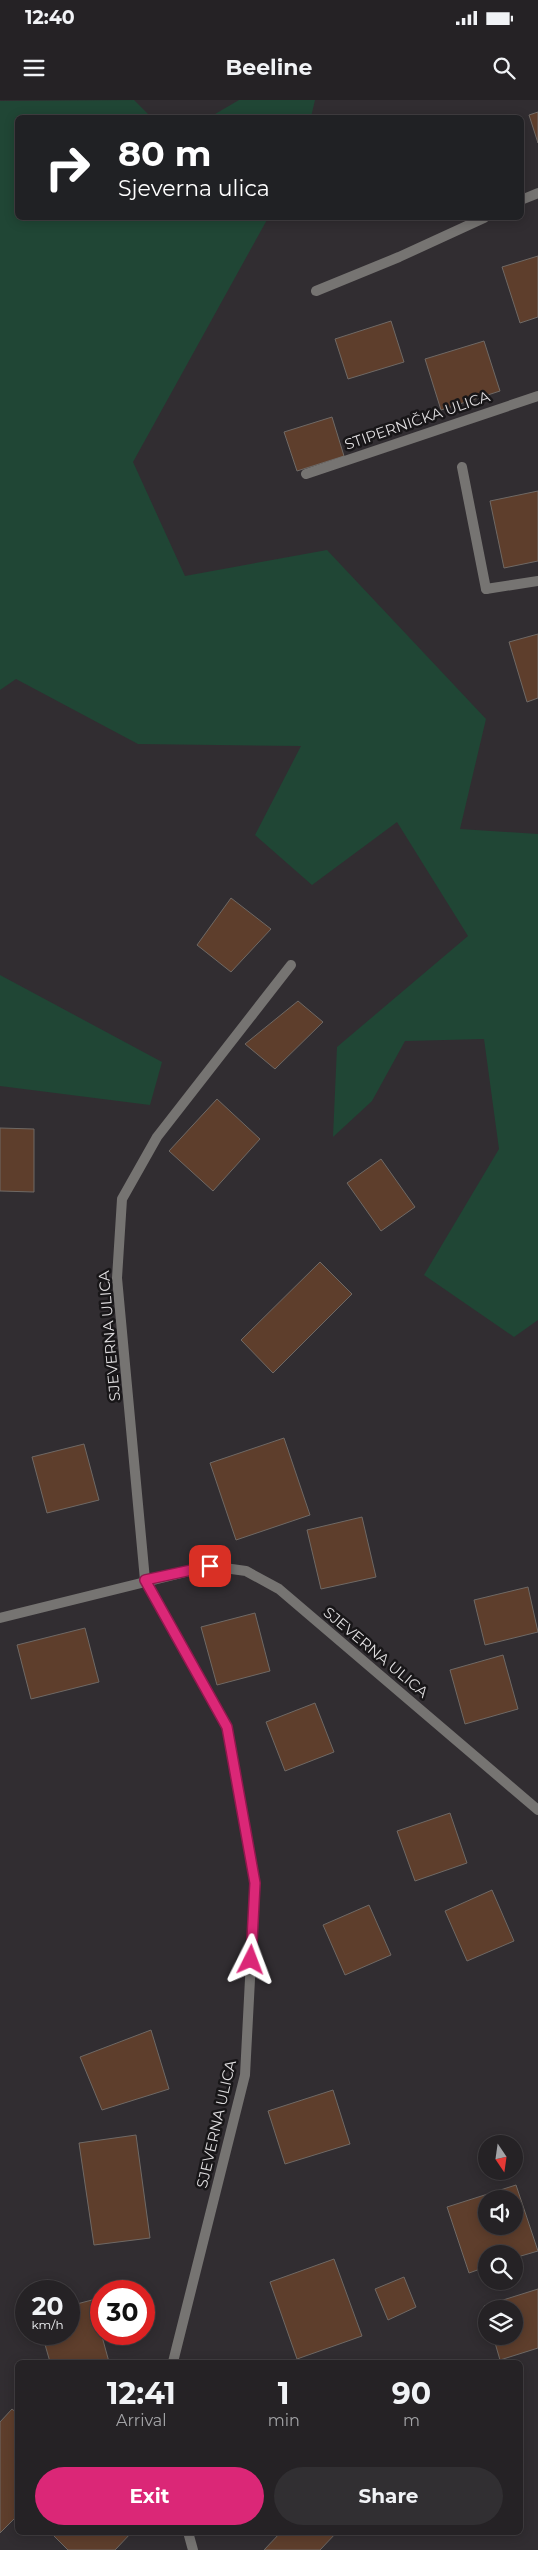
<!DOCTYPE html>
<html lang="en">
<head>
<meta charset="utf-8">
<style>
  :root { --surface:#252225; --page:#312f32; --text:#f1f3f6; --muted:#a3a4a7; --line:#423f42; --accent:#db2777 }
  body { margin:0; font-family:Montserrat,sans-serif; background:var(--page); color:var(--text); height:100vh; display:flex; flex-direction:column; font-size:19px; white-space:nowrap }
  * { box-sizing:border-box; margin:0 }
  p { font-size:16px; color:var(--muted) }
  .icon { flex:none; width:28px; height:28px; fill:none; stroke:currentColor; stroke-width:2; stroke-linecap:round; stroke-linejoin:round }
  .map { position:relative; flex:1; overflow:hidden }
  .drawer { position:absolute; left:15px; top:2260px; width:508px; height:175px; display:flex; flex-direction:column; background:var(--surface); border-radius:8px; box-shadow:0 2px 12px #0003,0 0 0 1px var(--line) }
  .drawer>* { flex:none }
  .top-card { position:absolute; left:15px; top:15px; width:509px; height:105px; border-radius:8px; box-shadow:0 2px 12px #0003,0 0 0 1px var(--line); background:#202124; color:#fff; overflow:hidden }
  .needle { width:32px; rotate:167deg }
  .tools { position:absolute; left:478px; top:2035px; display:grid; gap:10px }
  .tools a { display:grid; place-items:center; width:45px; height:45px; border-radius:50%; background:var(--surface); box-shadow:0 2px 12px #0003,0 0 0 1px var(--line); font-size:25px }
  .speed { position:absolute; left:15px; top:2180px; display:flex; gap:10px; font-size:25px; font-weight:700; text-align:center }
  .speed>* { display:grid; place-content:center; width:65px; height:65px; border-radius:50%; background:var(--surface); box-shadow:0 2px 12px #0003,0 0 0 1px var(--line); line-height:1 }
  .speed small { font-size:12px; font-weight:400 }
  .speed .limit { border:8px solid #d22; background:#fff; color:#111 }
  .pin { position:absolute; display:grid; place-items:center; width:42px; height:42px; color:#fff; margin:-21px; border-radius:10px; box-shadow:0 2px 8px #0006 }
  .me { position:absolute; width:55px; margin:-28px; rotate:3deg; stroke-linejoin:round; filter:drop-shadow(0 0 4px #0008) }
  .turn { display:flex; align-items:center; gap:18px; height:105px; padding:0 20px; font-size:22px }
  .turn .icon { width:65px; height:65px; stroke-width:2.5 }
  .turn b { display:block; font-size:35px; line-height:42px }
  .eta { display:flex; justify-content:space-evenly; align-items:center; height:85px; text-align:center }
  .eta b { font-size:30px; font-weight:700; line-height:35px }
  .action { display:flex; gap:10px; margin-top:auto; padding:10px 20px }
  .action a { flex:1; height:58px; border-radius:30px; background:var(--accent); color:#fff; font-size:20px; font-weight:700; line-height:58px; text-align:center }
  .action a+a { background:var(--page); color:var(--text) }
  .status { display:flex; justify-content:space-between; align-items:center; height:35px; padding:0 25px; background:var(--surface); direction:ltr }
  .status svg { height:14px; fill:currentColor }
  header { display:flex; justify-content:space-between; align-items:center; height:65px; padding:0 20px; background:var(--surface); font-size:22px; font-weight:700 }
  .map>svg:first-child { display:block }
  .green { fill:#204635 }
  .building { fill:#5e3e2c; stroke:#6f6965; fill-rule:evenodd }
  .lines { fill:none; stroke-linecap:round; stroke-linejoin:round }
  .service { stroke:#767472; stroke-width:10 }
  .minor { stroke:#767472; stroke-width:10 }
  .route-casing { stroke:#8e194d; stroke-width:12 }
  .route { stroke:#db2777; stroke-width:9 }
  .labels { text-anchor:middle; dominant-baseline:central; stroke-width:5; stroke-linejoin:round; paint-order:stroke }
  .street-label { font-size:15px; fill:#dfdddf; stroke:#181618 }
</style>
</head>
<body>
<div class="status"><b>12:40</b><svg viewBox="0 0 49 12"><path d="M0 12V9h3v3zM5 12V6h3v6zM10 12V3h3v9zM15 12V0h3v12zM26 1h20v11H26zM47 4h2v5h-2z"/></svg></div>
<header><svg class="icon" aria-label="menu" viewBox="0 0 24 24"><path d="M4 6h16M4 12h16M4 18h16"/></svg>Beeline<svg class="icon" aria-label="search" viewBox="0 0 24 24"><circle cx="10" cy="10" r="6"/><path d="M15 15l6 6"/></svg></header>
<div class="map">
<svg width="538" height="2450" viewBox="0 0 538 2450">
  <rect width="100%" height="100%" fill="#312d31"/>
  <g class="green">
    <path d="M134,0L151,17L18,18V118H268L133,362L185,476L327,450L486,619L460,729L538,734V1220L514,1237L424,1175L499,1049L484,939L405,941L372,1001L333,1037L337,947L468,836L397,722L312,785L255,735L301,646L138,644L16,579L0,590V1Z"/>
    <path d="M239,0H315L311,17H210Z"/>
    <path d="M0,875L162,962L150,1005L0,986Z"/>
  </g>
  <g class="building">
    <path d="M538,12V43L529,15Z"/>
    <path d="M538,156V217L520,223L502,167Z"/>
    <path d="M391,221L404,262L348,279L335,239Z"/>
    <path d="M484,241L500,291L441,310L425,259Z"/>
    <path d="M332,317L344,356L297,371L284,332Z"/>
    <path d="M538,391V461L504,468L490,401Z"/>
    <path d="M538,534V598L527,602L509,542Z"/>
    <path d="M231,798L271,829L231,872L197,845Z"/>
    <path d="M298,901L323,922L275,969L245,944Z"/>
    <path d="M217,999L260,1039L213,1091L169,1051Z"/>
    <path d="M0,1028L34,1029V1092L0,1091Z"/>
    <path d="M381,1059L415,1107L381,1131L347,1083Z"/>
    <path d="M320,1162L352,1194L273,1273L241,1240Z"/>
    <path d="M284,1338L310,1415L236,1440L210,1363Z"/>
    <path d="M84,1344L99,1400L47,1413L32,1357Z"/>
    <path d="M362,1417L376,1477L321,1489L307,1430Z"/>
    <path d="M528,1487L538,1532L485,1545L474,1500Z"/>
    <path d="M255,1513L270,1571L217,1585L201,1527Z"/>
    <path d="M85,1528L99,1582L31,1599L17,1545Z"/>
    <path d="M503,1555L518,1609L465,1624L450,1570Z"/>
    <path d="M315,1603L334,1652L285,1671L266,1622Z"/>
    <path d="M450,1713L467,1763L415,1781L397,1731Z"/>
    <path d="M492,1790L514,1841L467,1861L445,1811Z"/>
    <path d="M369,1805L391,1855L345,1875L323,1825Z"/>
    <path d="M151,1930L169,1989L102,2010L80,1957Z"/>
    <path d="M333,1990L350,2044L285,2064L268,2011Z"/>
    <path d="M136,2035L150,2138L94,2145L79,2043Z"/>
    <path d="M516,2085L538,2151L514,2158V2154H486V2167L469,2173L447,2107ZM486,2099H514V2126H486Z"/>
    <path d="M334,2159L362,2236L297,2259L270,2182Z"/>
    <path d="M404,2177L416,2207L388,2220L375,2189Z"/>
    <path d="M538,2189V2248L500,2260L493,2236H514V2209H486V2215L484,2206Z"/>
    <path d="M92,2200L109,2262H50L42,2234H69V2206Z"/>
    <path d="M12,2309L18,2314V2415L0,2433V2322Z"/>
    <path d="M50,2432H132L115,2450H68Z"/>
    <path d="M281,2432H337L320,2450H264Z"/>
  </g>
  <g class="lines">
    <path class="service" d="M462,367L486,489"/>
    <g class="minor">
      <path d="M521,100L538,93"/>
      <path d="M316,191L399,157L484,118"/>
      <path d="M306,374L538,296"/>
      <path d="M486,489L538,481"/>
      <path d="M0,1518L210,1466L246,1471L279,1489L538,1710"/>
      <path d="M173,2262L245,1975L255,1783L227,1627L145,1480L117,1178L122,1099L157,1037L291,865"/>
      <path d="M188,2432L193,2450"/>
    </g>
  </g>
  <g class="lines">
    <defs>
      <path id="route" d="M210,1466L145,1480L227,1627L255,1783L251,1860"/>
    </defs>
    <use href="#route" class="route-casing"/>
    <use href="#route" class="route"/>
  </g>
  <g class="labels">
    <g class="street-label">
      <text transform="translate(417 320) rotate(-19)">STIPERNIČKA ULICA</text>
      <text transform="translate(109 1236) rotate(-95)">SJEVERNA ULICA</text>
      <text transform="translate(376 1552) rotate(40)">SJEVERNA ULICA</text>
      <text transform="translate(216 2024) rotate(-77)">SJEVERNA ULICA</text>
    </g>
  </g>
</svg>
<div class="tools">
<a><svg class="needle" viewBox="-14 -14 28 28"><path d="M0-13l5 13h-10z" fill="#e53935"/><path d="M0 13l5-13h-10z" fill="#a3a4a7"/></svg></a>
<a><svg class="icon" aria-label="sound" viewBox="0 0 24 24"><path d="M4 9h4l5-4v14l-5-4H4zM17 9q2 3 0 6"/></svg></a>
<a><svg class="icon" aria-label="search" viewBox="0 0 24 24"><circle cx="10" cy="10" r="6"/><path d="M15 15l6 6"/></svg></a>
<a><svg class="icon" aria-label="layers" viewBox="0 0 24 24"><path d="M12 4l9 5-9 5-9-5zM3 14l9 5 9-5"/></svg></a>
</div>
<div class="speed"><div>20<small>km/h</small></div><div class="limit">30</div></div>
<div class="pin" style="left:210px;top:1466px;background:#d93025"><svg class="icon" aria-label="arrive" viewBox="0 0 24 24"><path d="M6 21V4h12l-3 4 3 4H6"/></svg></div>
<svg class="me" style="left:251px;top:1860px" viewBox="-20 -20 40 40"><path d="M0-17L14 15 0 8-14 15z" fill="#db2777" stroke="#fff" stroke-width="4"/></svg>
<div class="top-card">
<div class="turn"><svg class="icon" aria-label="right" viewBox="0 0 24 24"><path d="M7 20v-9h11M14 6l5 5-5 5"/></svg><div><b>80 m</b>Sjeverna ulica</div></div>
</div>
<section class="drawer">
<div class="eta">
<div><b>12:41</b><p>Arrival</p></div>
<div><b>1</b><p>min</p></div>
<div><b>90</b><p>m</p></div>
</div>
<div class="action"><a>Exit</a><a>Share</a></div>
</section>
</div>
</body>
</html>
